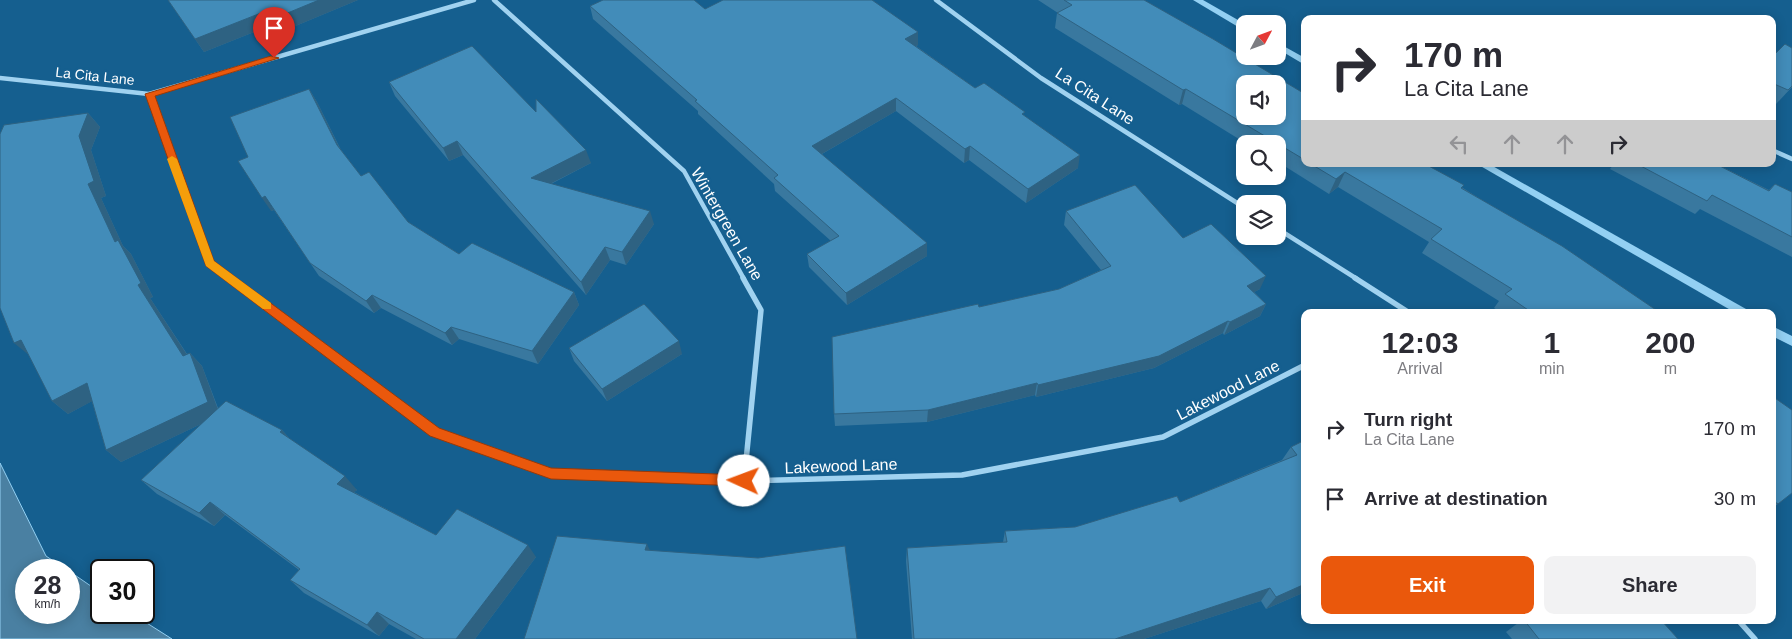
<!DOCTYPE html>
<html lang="en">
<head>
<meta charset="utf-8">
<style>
  :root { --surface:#fff; --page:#f2f2f3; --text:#2b2b33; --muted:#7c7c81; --accent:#ea580c }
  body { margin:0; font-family:Helvetica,sans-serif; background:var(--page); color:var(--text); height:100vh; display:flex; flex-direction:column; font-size:19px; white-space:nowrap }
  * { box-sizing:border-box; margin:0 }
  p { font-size:16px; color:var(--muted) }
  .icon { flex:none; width:28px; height:28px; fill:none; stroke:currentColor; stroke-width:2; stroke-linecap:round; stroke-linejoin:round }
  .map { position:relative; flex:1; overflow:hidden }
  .drawer { position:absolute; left:1301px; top:309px; width:475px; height:315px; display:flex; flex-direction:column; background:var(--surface); border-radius:10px; box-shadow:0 2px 12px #0003 }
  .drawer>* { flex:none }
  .hud { position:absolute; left:1301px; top:15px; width:475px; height:152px; border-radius:10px; box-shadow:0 2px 12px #0003; background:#fff; color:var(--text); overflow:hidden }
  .needle { width:32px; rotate:49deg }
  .controls { position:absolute; left:1236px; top:15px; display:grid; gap:10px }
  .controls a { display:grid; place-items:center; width:50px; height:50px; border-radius:10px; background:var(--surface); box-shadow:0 2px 12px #0003; font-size:25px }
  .speed { position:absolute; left:15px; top:559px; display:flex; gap:10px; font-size:25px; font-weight:700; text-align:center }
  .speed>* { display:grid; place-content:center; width:65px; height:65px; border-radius:50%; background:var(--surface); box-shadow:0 2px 12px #0003; line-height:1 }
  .speed small { font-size:12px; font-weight:400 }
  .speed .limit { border:2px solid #111; border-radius:8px; background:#fff; color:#111 }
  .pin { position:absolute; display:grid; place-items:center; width:42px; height:42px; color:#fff; margin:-51px -21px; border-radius:50% 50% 50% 0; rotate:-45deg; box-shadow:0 0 5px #0007 }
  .pin .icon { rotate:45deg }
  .me { position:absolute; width:55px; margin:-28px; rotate:272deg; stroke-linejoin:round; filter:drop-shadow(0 0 4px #0008) }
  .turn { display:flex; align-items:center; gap:18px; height:105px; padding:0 20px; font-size:22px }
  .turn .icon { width:65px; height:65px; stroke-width:2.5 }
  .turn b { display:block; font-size:35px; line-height:42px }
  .lanes { display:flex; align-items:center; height:48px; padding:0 20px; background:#0003; justify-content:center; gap:25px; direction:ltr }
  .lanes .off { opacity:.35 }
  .eta { display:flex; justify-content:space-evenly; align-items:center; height:85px; text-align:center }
  .eta b { font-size:30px; font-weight:700; line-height:35px }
  .cta { display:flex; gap:10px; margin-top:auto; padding:10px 20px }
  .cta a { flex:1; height:58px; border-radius:10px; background:var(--accent); color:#fff; font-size:20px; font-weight:700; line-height:58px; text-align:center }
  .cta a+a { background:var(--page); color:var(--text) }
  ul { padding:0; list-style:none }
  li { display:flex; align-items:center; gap:15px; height:70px; padding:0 20px }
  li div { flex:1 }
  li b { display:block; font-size:19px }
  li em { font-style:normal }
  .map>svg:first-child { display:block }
  .water { fill:#4a80a2; stroke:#93d0f3 }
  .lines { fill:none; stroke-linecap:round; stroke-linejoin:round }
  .stream { fill:#93d0f3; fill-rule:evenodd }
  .minor-far1 { stroke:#a0d2f0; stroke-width:4.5 }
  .minor { stroke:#a0d2f0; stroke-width:5.5 }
  .wall { fill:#39789f }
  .shaded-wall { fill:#2e6282 }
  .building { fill:#428cb9; stroke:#2e6282; fill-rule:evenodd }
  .route { fill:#ea580c; stroke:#983908 }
  .slow { fill:#f59e0b }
  .labels { text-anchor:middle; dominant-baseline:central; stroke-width:5; stroke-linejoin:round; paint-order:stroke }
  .far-street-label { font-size:14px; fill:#fff; stroke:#155f8f }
  .street-label { font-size:16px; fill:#fff; stroke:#155f8f }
</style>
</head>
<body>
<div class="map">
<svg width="1792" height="639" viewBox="0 0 1792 639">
  <rect width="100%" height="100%" fill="#155f8f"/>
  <path class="water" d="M0,463L46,556L67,570H26V612H69V571L101,593V612L131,613L172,639H0Z"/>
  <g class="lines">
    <g class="stream">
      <path d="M1193,0H1203L1245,24V31Z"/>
      <path d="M1278,43L1305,58V65L1278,49Z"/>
      <path d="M1477,164H1489L1746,309L1747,312H1734Z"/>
      <path d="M1772,326L1792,336V346L1772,336Z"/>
    </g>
    <g class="minor-far1">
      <path d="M494,0L684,171L744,279"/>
      <path d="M936,0L1041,78L1245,208"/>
      <path d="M0,78L149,94L474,0"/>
      <path d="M149,94L210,263L232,279"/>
      <path d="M1772,150L1792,159"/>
      <path d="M1278,229L1357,279"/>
    </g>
    <g class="minor">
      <path d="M230,278L435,432L551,474L744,481L962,475L1163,437L1305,365"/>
      <path d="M743,278L761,310L744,481"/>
      <path d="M1355,278L1408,312"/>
      <path d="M1738,620L1755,639"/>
    </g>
  </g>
  <g class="wall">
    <path d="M168,0H358L281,32L274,24L204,52Z"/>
    <path d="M1038,0H1144L1305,94V164H1425L1659,312H1500L1494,308L1499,301L1422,253L1429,242L1338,187L1329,194L1278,162V144H1247L1182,104L1179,105L1055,28L1057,13H1058Z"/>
    <path d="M590,6L705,9L918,45L916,46L975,88L1025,116L1078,168L1026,203L969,160L964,163L896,111L822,154L927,256L847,305L809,267L807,254L831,241L775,191L774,184L698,114V111L593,19Z"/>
    <path d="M1772,57L1792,87L1776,104L1772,102Z"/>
    <path d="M389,82L536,112L591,163L551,184L654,224L626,265L610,260L586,295L463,155L449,161L395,96Z"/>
    <path d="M309,89L317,102L341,150L361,176L408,222L459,254L574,292L579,305L538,364L459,339L452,345L381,308L374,313L319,276L274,210L271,211Z"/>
    <path d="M88,113L100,127L91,150L106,196L101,198L123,246L131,254L153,297L150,298L187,354L190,353L202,366L218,408L282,430L290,439L357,490L354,492L436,535L536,557L475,639H416L389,624L379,636L304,593L290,580L299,570L225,515L214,526L157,494L141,480L201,424L121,462L106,450L92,401L68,414L52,401Z"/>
    <path d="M1614,164H1716L1769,190L1775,184L1792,192V257L1700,209L1695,214L1610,169Z"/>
    <path d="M1066,211L1183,238L1260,289L1254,292L1266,304L1260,316L1224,335L1223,333L1154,368L1036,397L1035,395L927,422L835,426L834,414L979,307L1059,289L1101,270L1064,225Z"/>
    <path d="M569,348L682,354L607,401L574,361Z"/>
    <path d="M1772,396L1778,504L1772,508Z"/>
    <path d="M1305,440V592L1266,609L1261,601L1144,639H912L906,561L907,548L1003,542L1005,531L1075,527L1180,502L1282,460L1291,447Z"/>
    <path d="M1522,620H1661L1678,639H1512L1506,632Z"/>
  </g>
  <g class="shaded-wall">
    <path d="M319,0H358L281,32L273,19Z"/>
    <path d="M266,11L274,24L204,52L195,39Z"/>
    <path d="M918,32V45L905,52V39Z"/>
    <path d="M309,89L317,102L345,159L337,145Z"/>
    <path d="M1186,89L1182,104L1179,105L1183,90Z"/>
    <path d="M896,98V111L813,159L812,146Z"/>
    <path d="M88,113L100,127L91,150L106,196L101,198L123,246L131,254L153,297L150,298L195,367L190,353L202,366L220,415L121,462L106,450L183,356L138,285L115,242L88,184L79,136Z"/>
    <path d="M457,141L463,155L449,161L443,148Z"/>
    <path d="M970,146L969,160L964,163L965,149Z"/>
    <path d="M586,150L591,163L536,191L531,178Z"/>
    <path d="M1080,155L1078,168L1026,203L1028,189Z"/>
    <path d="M1345,172L1338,187L1329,194L1336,179Z"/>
    <path d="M265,196L274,210L271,211L262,198Z"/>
    <path d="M650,211L654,224L626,265L622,252Z"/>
    <path d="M927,243V256L847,305L846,293Z"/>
    <path d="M605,247L610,260L586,295L581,282Z"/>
    <path d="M1266,276L1260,289L1242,299L1247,286Z"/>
    <path d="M574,292L579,305L538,364L532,351Z"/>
    <path d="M372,295L381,308L374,313L366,301Z"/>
    <path d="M1266,304L1260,316L1224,335L1230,322Z"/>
    <path d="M1228,321L1223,333L1154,368L1036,397L1038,385Z"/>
    <path d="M451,327L459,339L452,345L445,333Z"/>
    <path d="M21,340L30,356L14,343Z"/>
    <path d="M679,341L682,354L607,401L602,389Z"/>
    <path d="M87,383L102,396L68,414L52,401Z"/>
    <path d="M1037,383L1035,395L927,422L928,410Z"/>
    <path d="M282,430L295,445L280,432Z"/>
    <path d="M345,476L357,490L349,497L337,484Z"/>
    <path d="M210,502L225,515L214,526L199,513Z"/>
    <path d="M647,544L653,557L645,550Z"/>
    <path d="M528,545L536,557L475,639H456Z"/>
    <path d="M1305,584V592L1266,609L1276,597Z"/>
    <path d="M1270,588L1261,601L1144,639H1115Z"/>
    <path d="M377,612L389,624L379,636L367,625Z"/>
  </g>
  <g class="building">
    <path d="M168,0H319L273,19L266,11L195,39Z"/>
    <path d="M603,0H694L705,9L723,0H872L918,32L905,39L975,88L984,83L1025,112L1022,114L1080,155L1028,189L970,146L965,149L896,98L812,146L927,243L846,293L807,254L839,236L774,178L778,175L695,101L697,100L590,6Z"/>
    <path d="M1064,0H1144L1213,39L1305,94V160L1186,89L1183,90L1057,13L1072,5ZM1245,84H1278V116H1245Z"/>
    <path d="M1785,44L1792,48V86L1788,90L1772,83V57Z"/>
    <path d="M472,46L536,112V99L586,150L531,178L650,211L622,252L605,247L581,282L457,141L443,148L389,82Z"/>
    <path d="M309,89L337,145L361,176L369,172L408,222L459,254L472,243L574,292L532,351L451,327L445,333L372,295L366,301L310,263L265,196L262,198L238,161L248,157L230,117Z"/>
    <path d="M88,113L79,136L94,181L88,184L115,242L118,240L141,283L138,285L183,356L190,353L208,402L106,450L87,383L52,401L21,340L14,343L0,308V134L4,125Z"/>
    <path d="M1311,164H1425L1464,185L1461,188L1562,246L1659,312H1531L1505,294L1512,289L1431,239L1442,229L1345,172L1336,179Z"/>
    <path d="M1637,164H1716L1769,191L1775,184L1792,192V237L1712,195L1707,201Z"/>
    <path d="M1135,185L1183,238L1211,224L1266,276L1247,286L1266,304L1230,322L1228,321L1159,356L1038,385L1037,383L928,410L834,414L832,337L978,304L979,307L1059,289L1111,266L1066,211Z"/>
    <path d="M644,304L679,341L602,389L569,348Z"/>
    <path d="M1772,396L1792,410V493L1778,504L1772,500Z"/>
    <path d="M226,401L282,430L280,432L345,476L337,484L436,535L457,509L528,545L456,639H424L377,612L367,625L290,580L300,569L210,502L199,513L141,480Z"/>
    <path d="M1305,440V584L1276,597L1270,588L1115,639H914L907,548L1007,542L1005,531L1075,527L1177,496L1180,502L1297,455L1291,447Z"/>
    <path d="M557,536L647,544L645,550L758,558L845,546L857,639H524Z"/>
    <path d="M1524,620H1661L1678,639H1539Z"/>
  </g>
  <path class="route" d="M271,56L279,58L155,96L214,261L439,428L551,468L744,475L749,477L751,481L749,485L744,486L551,479L430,436L206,266L145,94Z"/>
  <path class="slow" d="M172,156L177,159L214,261L271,303V309H263L206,266L167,159Z"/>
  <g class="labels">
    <g class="far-street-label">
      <text transform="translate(95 76) rotate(6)">La Cita Lane</text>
    </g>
    <g class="street-label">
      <text transform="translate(1095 96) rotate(33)">La Cita Lane</text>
      <text transform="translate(727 224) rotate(60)">Wintergreen Lane</text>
      <text transform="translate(1228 390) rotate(-27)">Lakewood Lane</text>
      <text transform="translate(841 466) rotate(-2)">Lakewood Lane</text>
    </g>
  </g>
</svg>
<div class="controls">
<a><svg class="needle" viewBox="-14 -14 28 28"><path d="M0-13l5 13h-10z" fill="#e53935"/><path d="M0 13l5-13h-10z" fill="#7c7c81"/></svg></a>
<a><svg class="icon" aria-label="sound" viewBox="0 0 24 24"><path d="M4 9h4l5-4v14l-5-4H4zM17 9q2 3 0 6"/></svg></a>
<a><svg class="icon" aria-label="search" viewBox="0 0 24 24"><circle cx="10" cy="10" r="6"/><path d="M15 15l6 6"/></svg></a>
<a><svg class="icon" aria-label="layers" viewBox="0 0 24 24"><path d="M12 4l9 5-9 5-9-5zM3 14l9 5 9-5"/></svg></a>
</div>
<div class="speed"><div>28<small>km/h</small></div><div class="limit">30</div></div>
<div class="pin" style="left:274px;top:58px;background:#d93025"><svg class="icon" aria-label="arrive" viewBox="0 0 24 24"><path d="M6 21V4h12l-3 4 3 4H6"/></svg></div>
<svg class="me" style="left:744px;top:481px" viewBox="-20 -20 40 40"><circle r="19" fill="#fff"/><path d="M0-13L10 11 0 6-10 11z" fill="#ea580c"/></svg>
<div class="hud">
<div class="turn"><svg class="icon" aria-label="right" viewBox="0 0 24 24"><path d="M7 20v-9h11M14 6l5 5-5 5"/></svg><div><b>170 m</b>La Cita Lane</div></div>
<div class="lanes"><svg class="icon off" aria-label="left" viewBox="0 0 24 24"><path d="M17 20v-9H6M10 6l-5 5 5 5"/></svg><svg class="icon off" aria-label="ahead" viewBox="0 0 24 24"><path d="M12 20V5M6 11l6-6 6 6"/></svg><svg class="icon off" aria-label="ahead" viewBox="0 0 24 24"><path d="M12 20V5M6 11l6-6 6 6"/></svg><svg class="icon" aria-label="right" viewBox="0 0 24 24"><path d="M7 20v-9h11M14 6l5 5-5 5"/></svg></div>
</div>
<section class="drawer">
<div class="eta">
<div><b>12:03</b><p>Arrival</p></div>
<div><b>1</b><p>min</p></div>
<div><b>200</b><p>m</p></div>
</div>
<ul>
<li><svg class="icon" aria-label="right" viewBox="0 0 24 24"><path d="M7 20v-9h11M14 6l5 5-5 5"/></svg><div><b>Turn right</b><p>La Cita Lane</p></div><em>170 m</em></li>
<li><svg class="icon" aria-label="arrive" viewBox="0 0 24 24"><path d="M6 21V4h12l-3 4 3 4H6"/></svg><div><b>Arrive at destination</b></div><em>30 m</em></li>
</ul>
<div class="cta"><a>Exit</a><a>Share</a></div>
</section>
</div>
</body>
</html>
